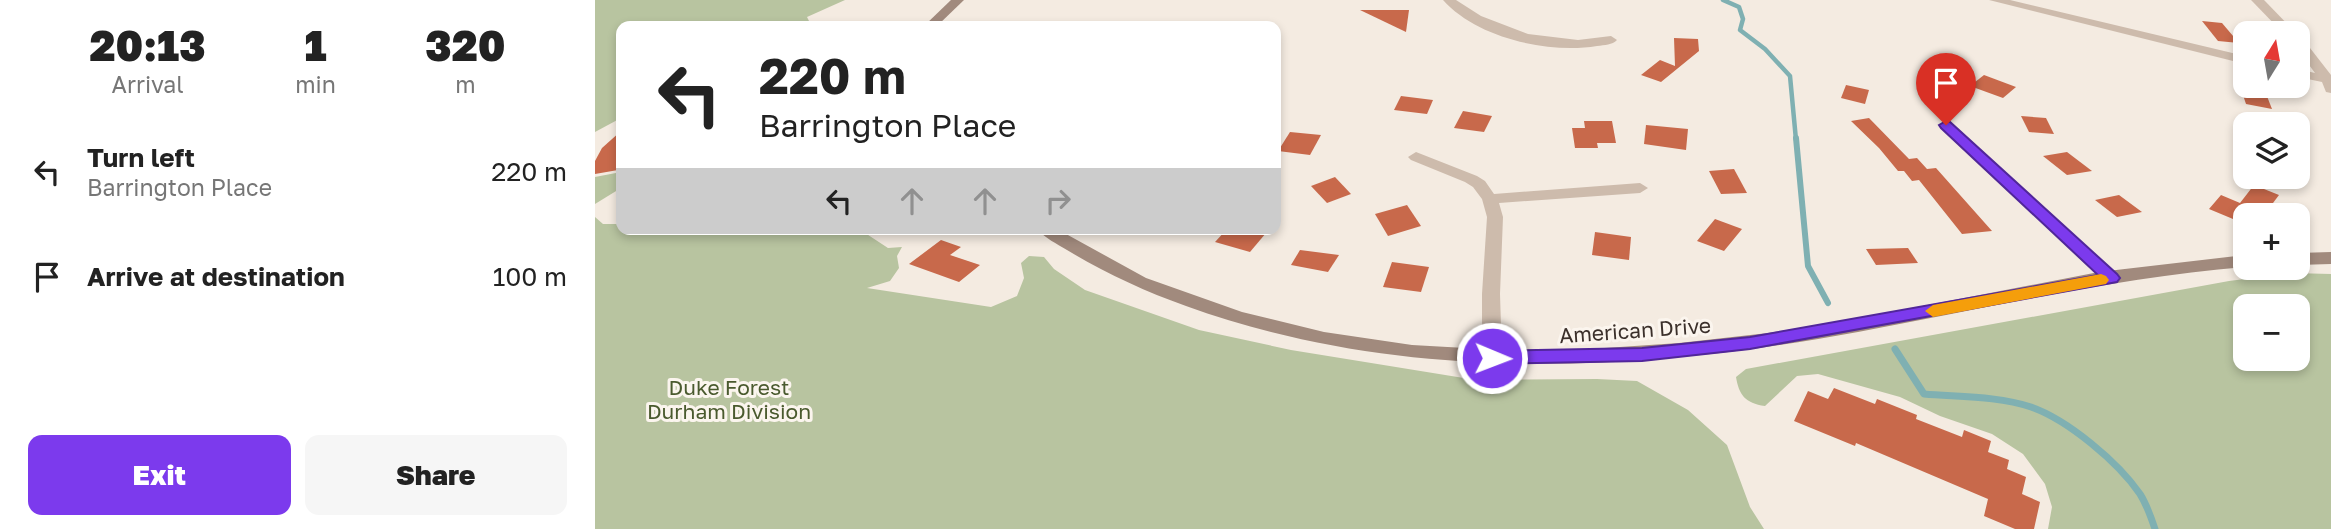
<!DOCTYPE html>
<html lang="en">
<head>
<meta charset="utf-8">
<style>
  :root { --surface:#fff; --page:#f6f6f6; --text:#222; --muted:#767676; --accent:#7c3aed }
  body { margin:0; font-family:"Golos Text",sans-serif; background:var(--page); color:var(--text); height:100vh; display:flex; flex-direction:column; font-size:26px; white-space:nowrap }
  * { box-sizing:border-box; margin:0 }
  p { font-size:23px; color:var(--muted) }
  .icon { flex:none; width:38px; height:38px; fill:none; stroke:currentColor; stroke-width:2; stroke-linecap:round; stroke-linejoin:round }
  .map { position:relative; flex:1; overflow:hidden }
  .side { display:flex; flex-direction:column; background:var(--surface); width:595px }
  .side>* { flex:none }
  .top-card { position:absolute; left:21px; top:21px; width:665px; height:214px; border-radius:14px; box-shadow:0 4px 10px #0003; background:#fff; color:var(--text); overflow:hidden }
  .needle { width:46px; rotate:11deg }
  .controls { position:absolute; left:1638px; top:21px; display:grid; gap:14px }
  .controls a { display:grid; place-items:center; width:77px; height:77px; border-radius:14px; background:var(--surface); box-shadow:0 4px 10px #0003; font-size:35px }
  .pin { position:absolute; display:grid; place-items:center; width:60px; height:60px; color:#fff; margin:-72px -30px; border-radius:50% 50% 50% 0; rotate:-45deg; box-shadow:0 0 7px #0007 }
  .pin .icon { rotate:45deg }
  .me { position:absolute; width:77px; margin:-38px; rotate:91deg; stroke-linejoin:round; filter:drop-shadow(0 0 5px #0008) }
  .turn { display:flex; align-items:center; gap:24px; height:147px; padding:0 28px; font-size:32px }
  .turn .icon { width:91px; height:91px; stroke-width:2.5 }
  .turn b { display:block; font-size:49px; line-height:60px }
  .lanes { display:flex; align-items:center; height:66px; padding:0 28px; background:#0003; justify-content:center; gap:35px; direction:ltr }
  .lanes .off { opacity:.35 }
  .eta { display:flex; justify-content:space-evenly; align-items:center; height:119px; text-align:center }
  .eta b { font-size:42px; font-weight:800; line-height:49px }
  .primary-button { display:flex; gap:14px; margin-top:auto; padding:14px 28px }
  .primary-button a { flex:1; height:80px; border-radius:14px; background:var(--accent); color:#fff; font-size:28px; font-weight:800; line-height:80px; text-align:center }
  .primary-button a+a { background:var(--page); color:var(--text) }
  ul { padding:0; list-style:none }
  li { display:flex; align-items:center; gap:21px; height:105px; padding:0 28px }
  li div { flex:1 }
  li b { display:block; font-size:26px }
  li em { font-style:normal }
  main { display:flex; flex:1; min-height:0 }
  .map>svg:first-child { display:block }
  .green { fill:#b8c4a0; fill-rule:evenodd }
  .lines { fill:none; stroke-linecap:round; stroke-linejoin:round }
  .stream-far2 { stroke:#7fb0b2; stroke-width:4.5 }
  .stream-far1 { stroke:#7fb0b2; stroke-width:6 }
  .stream { stroke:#7fb0b2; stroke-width:7 }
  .building { fill:#c8694b }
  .street { fill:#cdbbac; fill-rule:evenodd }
  .secondary { fill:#a18a7d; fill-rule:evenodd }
  .route { fill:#7c3aed; stroke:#51269a; stroke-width:2 }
  .slow { fill:#f59e0b }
  .labels { text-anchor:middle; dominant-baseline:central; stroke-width:6; stroke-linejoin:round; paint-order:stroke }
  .street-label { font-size:21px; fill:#3b302b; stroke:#fbf5ee }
  .park-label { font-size:21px; fill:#4a5a2e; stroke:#fbf5ee }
</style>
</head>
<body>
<main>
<section class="side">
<div class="eta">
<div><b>20:13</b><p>Arrival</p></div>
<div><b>1</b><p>min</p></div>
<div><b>320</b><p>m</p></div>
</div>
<ul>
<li><svg class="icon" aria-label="left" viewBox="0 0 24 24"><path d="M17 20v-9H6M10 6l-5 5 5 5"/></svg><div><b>Turn left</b><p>Barrington Place</p></div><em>220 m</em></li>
<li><svg class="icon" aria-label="arrive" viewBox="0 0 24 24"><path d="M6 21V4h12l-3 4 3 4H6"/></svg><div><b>Arrive at destination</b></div><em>100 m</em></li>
</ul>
<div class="primary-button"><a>Exit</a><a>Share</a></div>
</section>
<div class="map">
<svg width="1736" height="529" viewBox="0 0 1736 529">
  <rect width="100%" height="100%" fill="#f4ebe1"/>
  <g class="green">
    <path d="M0,0H250L212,17L214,21L247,24L238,26H26V118L0,132Z"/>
    <path d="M26,172V188L0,204V177Z"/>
    <path d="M0,217L8,224H26V229H264L293,248L307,247L302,256L304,268L295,281L272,288L396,307L422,296L429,278L426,263L434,256L449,257L459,269L490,290L604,330L696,350L881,380L1002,379L1042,381L1093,410L1132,445L1155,507L1169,529H0Z"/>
    <path d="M1697,273L1736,274V529H1453L1457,507L1450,484L1428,454L1397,434L1345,416L1305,397L1223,374L1202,376L1170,406C1150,403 1144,395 1141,377L1151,369L1634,281ZM1703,306V359H1650V306Z"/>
  </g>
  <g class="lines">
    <path class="stream-far2" d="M1128,0L1144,7L1148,19L1145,30L1170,49L1195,76L1201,140"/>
    <path class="stream-far1" d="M1201,138L1213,266L1233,303"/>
    <path class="stream" d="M1300,349L1329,394C1364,397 1403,396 1436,407C1473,420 1523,462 1545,494C1552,505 1556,517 1560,529"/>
  </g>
  <g class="building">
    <path d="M765,10H814L811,32Z"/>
    <path d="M1607,21L1627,23L1644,43L1623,41Z"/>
    <path d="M1079,38L1103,39L1104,51L1066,82L1046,75L1065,60L1080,66Z"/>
    <path d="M1389,75L1421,87L1408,98L1375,86Z"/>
    <path d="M1251,85L1274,90L1270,104L1246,98Z"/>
    <path d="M1645,86H1668L1677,109L1651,104Z"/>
    <path d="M806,96L838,100L832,114L799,110Z"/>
    <path d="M868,111L897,116L889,132L859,128Z"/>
    <path d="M1426,116L1451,118L1459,134L1434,132Z"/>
    <path d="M1274,118L1314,159L1322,158L1332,169L1341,168L1397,231L1367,234L1324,180L1317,181L1309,171H1303L1284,148L1256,121Z"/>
    <path d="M989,121H1017L1021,143H1002L1003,148H980L977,128H990Z"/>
    <path d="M1051,125L1093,129L1091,150L1049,144Z"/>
    <path d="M26,131V163L23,170L0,174V161L7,148Z"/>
    <path d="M695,132L726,135L715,155L683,151Z"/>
    <path d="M1472,152L1497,171L1472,175L1448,156Z"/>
    <path d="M1139,169L1152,193L1126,194L1114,171Z"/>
    <path d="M740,177L756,194L732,203L716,186Z"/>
    <path d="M1659,185L1684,195L1669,215H1650V224L1614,209L1626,195L1645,203Z"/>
    <path d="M1524,195L1547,212L1522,217L1500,200Z"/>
    <path d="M812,205L826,226L793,236L780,214Z"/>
    <path d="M1120,219L1147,229L1129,251L1102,241Z"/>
    <path d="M632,229H657L671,233L655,252L620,242Z"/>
    <path d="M1000,232L1036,237L1034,260L997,255Z"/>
    <path d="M346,240L366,247L355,255L385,265L364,282L314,264Z"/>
    <path d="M1313,248L1323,263L1281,265L1271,249Z"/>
    <path d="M705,250L744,255L733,272L696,265Z"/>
    <path d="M797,262L834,267L826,292L788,287Z"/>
    <path d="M1239,388L1280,404L1282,399L1322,415L1321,419L1367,437L1369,430L1396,441L1393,452L1414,460L1412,469L1431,477L1427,494L1445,502L1439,529H1420L1389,516L1393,499L1261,443L1260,446L1199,421L1213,391L1233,399Z"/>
  </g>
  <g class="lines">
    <g class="street">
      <path d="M848,0H861L886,16L933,34L983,40L1016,36L1022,40C1017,45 1010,45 1002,46C953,54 882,38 848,0Z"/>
      <path d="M1394,0H1415L1650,56V64Z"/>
      <path d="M1656,0H1669L1701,33H1688Z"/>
      <path d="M1703,38L1708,39L1736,75V93L1731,92L1727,82L1703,77V69L1720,73L1703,50Z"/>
      <path d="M1351,121L1356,122L1522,274L1525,278L1522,282H1510L1346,128L1344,125Z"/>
      <path d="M821,152L882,176L890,181L899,194L1045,183L1053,188L1045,193L904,203L908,217L905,294L907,358L904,363H890L887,358V294L892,217L887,199L878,187L870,182L816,160L813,157Z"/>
    </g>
    <g class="secondary">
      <path d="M356,0H369L342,26H329Z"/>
      <path d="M442,229H462L551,278L647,312L729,332L817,345L906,350L995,349L1084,343L1173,333L1260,319L1504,272L1650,255V267C1519,278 1392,308 1263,332C1040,373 806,384 591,306C549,291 510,273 472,250C462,244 450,238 442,229Z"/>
      <path d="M1736,252V264L1703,265V253Z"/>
    </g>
  </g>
  <path class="route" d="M1351,121L1355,122L1522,274L1525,278L1522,282L1155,349L1047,361L897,364L891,362L888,358L891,353L897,351L1047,348L1155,337L1503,275L1346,128L1344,125Z"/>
  <path class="slow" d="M1506,274L1511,276L1514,280L1511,284L1338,317L1330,311L1338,305Z"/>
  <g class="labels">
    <g class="street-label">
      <text transform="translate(1040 330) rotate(-4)">American Drive</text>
    </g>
    <g class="park-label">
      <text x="134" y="387">Duke Forest<tspan x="134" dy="24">Durham Division</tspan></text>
    </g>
  </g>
</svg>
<div class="controls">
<a><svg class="needle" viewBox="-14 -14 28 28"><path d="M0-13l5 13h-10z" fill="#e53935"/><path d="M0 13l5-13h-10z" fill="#767676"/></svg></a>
<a><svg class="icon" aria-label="layers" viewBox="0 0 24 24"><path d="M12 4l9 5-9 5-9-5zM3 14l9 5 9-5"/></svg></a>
<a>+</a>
<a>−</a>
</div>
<div class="pin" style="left:1351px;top:125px;background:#d93025"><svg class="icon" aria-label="arrive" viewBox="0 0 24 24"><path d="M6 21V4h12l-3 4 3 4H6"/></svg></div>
<svg class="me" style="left:897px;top:358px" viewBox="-20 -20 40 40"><circle r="17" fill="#7c3aed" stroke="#fff" stroke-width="3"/><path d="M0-11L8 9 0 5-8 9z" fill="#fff"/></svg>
<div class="top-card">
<div class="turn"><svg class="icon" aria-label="left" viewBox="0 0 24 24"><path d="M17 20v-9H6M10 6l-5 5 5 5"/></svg><div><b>220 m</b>Barrington Place</div></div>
<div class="lanes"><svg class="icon" aria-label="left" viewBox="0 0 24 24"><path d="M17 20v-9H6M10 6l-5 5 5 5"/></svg><svg class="icon off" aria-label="ahead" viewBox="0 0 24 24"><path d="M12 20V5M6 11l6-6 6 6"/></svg><svg class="icon off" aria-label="ahead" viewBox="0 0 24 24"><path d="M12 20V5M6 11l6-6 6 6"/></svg><svg class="icon off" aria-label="right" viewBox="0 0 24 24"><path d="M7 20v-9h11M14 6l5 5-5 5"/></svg></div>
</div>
</div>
</main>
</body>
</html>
